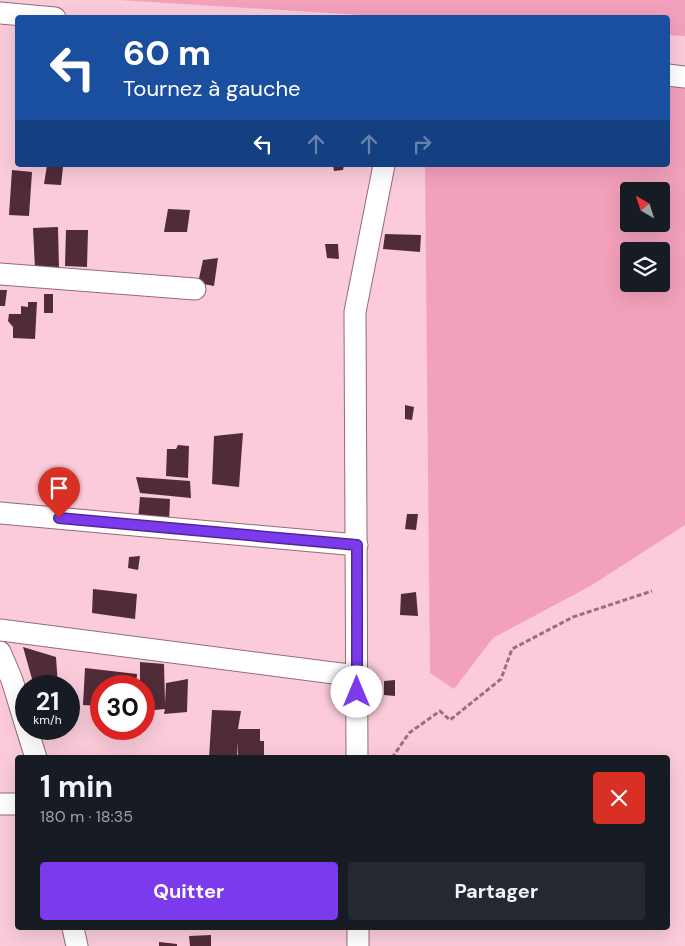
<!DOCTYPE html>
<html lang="fr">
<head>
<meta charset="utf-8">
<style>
  :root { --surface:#171b24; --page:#242831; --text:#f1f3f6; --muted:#9ea1a6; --accent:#7c3aed }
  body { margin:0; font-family:"DM Sans",sans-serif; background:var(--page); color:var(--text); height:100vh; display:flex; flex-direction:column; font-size:19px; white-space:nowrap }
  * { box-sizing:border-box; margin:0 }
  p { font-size:16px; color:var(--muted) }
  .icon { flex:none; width:28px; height:28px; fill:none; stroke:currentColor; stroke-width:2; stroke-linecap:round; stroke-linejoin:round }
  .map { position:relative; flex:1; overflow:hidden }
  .details { position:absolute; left:15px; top:755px; width:655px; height:175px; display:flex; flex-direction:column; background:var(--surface); border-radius:5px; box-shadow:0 5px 20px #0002 }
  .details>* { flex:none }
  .banner { position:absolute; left:15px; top:15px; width:655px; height:152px; border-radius:5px; box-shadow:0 5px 20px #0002; background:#1a4fa0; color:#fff; overflow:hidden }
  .needle { width:32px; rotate:321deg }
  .controls { position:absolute; left:620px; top:182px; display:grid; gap:10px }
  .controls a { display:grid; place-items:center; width:50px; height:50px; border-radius:5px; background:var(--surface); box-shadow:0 5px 20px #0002; font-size:25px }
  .speed { position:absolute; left:15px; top:675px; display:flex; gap:10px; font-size:25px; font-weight:700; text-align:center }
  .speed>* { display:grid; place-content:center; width:65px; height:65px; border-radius:50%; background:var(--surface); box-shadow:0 5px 20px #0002; line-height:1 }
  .speed small { font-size:12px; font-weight:400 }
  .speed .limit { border:8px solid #d22; background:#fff; color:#111 }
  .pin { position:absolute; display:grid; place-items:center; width:42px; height:42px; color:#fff; margin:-51px -21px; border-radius:50% 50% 50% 0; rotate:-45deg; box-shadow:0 0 5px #0007 }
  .pin .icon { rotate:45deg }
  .me { position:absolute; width:55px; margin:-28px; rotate:0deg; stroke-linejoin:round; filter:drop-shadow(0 0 4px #0008) }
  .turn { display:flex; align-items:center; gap:18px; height:105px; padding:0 25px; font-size:22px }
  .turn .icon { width:65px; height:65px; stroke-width:2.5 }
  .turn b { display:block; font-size:35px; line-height:42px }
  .lanes { display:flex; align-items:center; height:48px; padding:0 25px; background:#0003; justify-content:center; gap:25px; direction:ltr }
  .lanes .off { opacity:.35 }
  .round { display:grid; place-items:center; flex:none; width:52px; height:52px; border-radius:5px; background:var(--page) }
  .summary { display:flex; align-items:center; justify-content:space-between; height:85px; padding:0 25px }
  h1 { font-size:30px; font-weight:700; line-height:38px }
  .primary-button { display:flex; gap:10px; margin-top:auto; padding:10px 25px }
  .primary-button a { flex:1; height:58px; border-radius:5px; background:var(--accent); color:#fff; font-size:20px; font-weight:700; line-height:58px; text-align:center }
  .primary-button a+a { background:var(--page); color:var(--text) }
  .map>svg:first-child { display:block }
  .green { fill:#f3a0bb; fill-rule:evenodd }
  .building { fill:#502c38 }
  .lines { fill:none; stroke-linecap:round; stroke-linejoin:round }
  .minor-casing { stroke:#956b78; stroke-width:23 }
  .path { stroke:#94737e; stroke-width:3; stroke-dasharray:5 2.5; stroke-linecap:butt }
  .minor { stroke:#fff; stroke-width:21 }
  .route-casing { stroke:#51269a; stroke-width:12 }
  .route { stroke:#7c3aed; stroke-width:9 }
</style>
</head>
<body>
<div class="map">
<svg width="685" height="946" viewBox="0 0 685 946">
  <rect width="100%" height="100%" fill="#fbcbda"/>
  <g class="green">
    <path d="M119,0H685V36L668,35V18L394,17Z"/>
    <path d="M668,85H685V525L592,585L493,638L454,689L430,673L425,165H668ZM629,191H661V224H629ZM629,251H661V284H629Z"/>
  </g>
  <g class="building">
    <path d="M47,165L63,167L61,185L44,184Z"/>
    <path d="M333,165H344L343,170L334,171Z"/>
    <path d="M12,170L32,172L29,216L9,215Z"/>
    <path d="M168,209L190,210L187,232H164Z"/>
    <path d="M58,227L59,268L35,269L33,228Z"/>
    <path d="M66,230H88L87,267L65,266Z"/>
    <path d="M385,234L421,235L420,252L383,249Z"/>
    <path d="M325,244H338L339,259L327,258Z"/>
    <path d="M218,258L214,286L198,283L203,260Z"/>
    <path d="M0,290H7L5,306H0Z"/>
    <rect x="44" y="294" width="9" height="19"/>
    <path d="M28,302H37L35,339L13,338V327L8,321L9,314H21V306L28,307Z"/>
    <path d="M405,405L414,407L412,420L405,419Z"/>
    <path d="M243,433L239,487L212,484L214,436Z"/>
    <path d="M178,445L189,446L188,478L166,476L167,449H176Z"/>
    <path d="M136,477L190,481L191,498L140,493Z"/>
    <path d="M140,497L170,499L169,523L138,521Z"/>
    <path d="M407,514H418L416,530L405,529Z"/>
    <path d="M140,556L138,570L128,568L129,557Z"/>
    <path d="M93,589L137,594L135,619L92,613Z"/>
    <path d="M416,592L418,616L400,615L401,594Z"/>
    <path d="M23,647L56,657L58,686H34Z"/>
    <path d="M140,662L164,664L165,704L166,683L188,679L187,712L164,714L165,709L144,711V686H140Z"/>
    <path d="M85,668L137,674L136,686H101V706L83,705Z"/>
    <path d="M395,680V696L384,695V681Z"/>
    <path d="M212,710L241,711L238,729H260V741H264V756L238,758V741L237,758H209Z"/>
    <path d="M45,729H60V735L48,739Z"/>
    <path d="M211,935V946H190L189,936Z"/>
    <path d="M159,942L177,944V946H159Z"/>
  </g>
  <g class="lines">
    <defs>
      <g id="minor">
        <path d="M0,13L55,18"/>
        <path d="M668,75L685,77"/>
        <path d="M0,274L195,289"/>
        <path d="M0,513L357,545"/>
        <path d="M0,630L357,676"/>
        <path d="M0,652L12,680L26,726"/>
        <path d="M27,729L36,758"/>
        <path d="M357,758L355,312L384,165"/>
        <path d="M0,804H18"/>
        <path d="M73,928L77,946"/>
        <path d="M358,928V946"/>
      </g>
    </defs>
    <use href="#minor" class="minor-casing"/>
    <path class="path" d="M392,758L409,733L440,711L450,720L501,679L512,649L573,617L652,591"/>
    <use href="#minor" class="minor"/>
  </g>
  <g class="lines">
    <defs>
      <path id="route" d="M59,518L357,545V692"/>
    </defs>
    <use href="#route" class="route-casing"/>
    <use href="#route" class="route"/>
  </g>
</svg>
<div class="controls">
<a><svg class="needle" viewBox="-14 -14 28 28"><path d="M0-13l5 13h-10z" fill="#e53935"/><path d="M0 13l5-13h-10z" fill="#9ea1a6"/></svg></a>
<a><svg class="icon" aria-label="layers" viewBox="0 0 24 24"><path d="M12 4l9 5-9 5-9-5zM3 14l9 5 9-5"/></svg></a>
</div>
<div class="speed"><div>21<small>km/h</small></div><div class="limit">30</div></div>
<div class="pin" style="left:59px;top:518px;background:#d93025"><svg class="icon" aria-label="arrive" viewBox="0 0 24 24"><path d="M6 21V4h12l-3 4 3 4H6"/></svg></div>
<svg class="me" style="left:357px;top:692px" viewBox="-20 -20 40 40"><circle r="19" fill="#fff"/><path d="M0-13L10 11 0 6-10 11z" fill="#7c3aed"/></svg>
<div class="banner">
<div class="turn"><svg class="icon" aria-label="left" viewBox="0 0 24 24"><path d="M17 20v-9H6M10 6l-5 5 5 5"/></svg><div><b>60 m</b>Tournez à gauche</div></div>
<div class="lanes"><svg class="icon" aria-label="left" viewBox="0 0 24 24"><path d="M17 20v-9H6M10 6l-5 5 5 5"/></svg><svg class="icon off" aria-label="ahead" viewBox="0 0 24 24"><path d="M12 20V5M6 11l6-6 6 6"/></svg><svg class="icon off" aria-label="ahead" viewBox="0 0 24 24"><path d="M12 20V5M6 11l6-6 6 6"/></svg><svg class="icon off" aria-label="right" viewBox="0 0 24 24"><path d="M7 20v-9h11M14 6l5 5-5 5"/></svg></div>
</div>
<section class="details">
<div class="summary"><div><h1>1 min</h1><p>180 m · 18:35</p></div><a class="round" style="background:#d93025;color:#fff"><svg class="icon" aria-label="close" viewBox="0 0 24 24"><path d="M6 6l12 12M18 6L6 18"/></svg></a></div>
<div class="primary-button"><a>Quitter</a><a>Partager</a></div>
</section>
</div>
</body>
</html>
